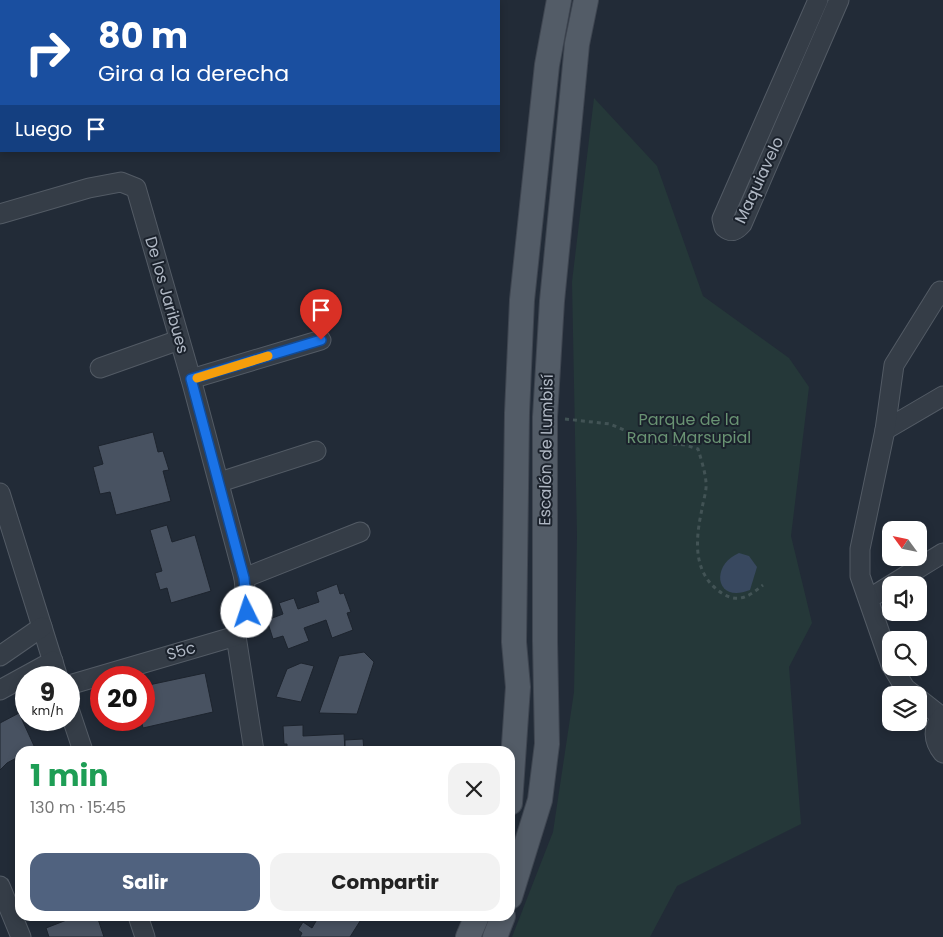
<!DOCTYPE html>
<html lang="es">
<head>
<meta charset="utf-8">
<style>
  :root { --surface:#fff; --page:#f2f2f2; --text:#222; --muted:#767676; --accent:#50627f }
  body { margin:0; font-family:Poppins,sans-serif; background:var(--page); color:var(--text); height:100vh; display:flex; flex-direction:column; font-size:19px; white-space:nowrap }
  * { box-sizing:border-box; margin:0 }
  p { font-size:16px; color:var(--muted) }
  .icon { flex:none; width:28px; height:28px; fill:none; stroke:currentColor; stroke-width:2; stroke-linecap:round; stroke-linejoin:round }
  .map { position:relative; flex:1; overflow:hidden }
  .details { position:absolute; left:15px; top:746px; width:500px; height:175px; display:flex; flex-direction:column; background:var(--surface); border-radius:15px; box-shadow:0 2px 8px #0003 }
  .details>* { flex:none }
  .guide { position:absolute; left:0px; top:0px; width:500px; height:152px; box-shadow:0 2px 8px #0003; background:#1a4fa0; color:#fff; overflow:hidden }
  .needle { width:32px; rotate:303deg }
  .buttons { position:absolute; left:882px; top:521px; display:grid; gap:10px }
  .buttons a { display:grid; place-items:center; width:45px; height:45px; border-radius:10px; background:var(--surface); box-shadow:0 2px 8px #0003; font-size:25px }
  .speed { position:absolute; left:15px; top:666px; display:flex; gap:10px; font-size:25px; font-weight:700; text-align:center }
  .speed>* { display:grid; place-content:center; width:65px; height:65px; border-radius:50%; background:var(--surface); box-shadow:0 2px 8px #0003; line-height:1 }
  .speed small { font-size:12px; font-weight:400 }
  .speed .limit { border:8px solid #d22; background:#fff; color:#111 }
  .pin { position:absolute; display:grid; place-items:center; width:42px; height:42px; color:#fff; margin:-51px -21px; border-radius:50% 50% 50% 0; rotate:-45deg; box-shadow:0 0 5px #0007 }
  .pin .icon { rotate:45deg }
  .me { position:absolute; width:55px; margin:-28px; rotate:356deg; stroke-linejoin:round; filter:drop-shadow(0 0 4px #0008) }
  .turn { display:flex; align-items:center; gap:18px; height:105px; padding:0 15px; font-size:22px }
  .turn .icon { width:65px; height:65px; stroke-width:2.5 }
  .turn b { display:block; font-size:35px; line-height:42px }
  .then { display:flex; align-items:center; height:48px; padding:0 15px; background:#0003; gap:10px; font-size:19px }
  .round { display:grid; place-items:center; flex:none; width:52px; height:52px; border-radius:15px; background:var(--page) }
  .head { display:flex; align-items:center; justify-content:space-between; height:85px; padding:0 15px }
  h1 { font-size:30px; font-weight:700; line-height:38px; color:#1e9e55 }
  .cta { display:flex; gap:10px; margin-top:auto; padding:10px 15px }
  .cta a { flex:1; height:58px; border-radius:15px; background:var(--accent); color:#fff; font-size:20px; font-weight:700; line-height:58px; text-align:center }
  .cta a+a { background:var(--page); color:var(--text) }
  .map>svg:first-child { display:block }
  .green { fill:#253839 }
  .water { fill:#38485f }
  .building { fill:#485261; stroke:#1d242e }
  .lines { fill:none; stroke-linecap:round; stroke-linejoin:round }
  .minor-casing { stroke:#535b65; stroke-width:21 }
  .major-casing { stroke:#3f4651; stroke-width:26 }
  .path { stroke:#425355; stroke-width:3; stroke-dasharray:4 4; stroke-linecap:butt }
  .minor { stroke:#353d47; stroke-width:19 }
  .major { stroke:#535c67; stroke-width:24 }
  .route-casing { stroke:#114b97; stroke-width:12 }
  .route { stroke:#1a73e8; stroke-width:9 }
  .slow { stroke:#f59e0b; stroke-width:9 }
  .labels { text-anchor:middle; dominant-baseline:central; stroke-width:4; stroke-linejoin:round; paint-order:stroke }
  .street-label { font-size:16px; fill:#b0b8c4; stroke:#1b222c }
  .park-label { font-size:16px; fill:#699373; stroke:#1b222c }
</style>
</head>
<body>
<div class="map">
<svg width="943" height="937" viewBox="0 0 943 937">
  <rect width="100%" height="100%" fill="#222b37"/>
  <path class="green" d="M594,98L657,166L703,296L789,358L809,387L791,536L812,623L789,667L801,824L677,886L650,937H512L553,832L574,692L577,536L572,282Z"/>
  <path class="water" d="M739,553L749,556L757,567L750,590C715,604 710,565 739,553Z"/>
  <g class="building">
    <path d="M153,432L158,452L163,451L169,470L163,471L171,501L116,515L110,492L100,494L93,467L103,464L98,446Z"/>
    <path d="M167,525L172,542L195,535L211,591L171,603L167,588L160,590L155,573L162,571L150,530Z"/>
    <path d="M337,584L340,594L344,593L351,612L347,613L353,630L332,638L326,620L304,628L309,641L288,649L283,636L273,639L267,620L283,614L279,603L294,598L298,609L319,602L316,592Z"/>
    <path d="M364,652L374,662L357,714L319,713L339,656Z"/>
    <path d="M301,663L314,666L301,702L276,697L287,669Z"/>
    <path d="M205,673L213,712L143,728L141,720H144V686Z"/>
    <path d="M19,713L35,748L28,751H20V756L7,763L0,770V723Z"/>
    <path d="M303,725V736L344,734L345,751H287V744H284L283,726Z"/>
    <path d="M363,739L364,751H345V740Z"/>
    <path d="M77,916H97L104,937H49L46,928Z"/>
    <path d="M319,916H358L362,918L350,937H300L302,933L298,930L303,922L312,928Z"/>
  </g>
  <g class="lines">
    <defs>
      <g id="minor">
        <path d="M818,0L722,219L724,227C731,233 736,231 742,224L839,0"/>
        <path d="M80,1L81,0"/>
        <path d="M273,1V0"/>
        <path d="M0,99H1"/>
        <path d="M0,214L89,188L121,182L136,188L191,379L244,578L247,611L236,636L254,751"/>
        <path d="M100,368L179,340"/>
        <path d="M191,379L321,340"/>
        <path d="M885,430L943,396"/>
        <path d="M220,482L316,451"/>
        <path d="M0,493L58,678"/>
        <path d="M244,578L360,532"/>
        <path d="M870,598L943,553"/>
        <path d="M0,656L42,627"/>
        <path d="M891,665L860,576V549L885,430L894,365L940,291L943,296"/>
        <path d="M893,668L905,688L914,695"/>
        <path d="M69,685L236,636"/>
        <path d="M0,690L53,661"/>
        <path d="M919,699L942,717"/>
        <path d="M69,709L83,751"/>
        <path d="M943,716C932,727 933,741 943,753"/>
        <path d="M0,886L21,937"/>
        <path d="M138,916L145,937"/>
      </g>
      <g id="major">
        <path d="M510,803L518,687L514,642L517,413L522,300L547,65L559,0"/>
        <path d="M510,897L540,800L547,744L545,641V417L552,301L569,128L577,44L586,0"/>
        <path d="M468,937L477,916"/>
        <path d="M495,937L503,916"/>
      </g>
    </defs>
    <use href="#minor" class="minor-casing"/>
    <use href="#major" class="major-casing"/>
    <path class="path" d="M565,419L610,424L652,442L685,445L698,449C701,459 705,471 706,482C707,491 703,501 702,509C695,541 692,576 725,595C740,603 751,595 763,585"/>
    <use href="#minor" class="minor"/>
    <use href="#major" class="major"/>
  </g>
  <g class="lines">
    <defs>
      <path id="route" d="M247,612L244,578L191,379L321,340"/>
    </defs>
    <use href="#route" class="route-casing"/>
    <use href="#route" class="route"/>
    <path class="slow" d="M197,378L268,356"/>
  </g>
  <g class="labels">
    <g class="street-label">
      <text transform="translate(759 180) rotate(-65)">Maquiavelo</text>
      <text transform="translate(167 295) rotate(74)">De los Jaribues</text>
      <text transform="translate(546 450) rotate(-89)">Escalón de Lumbisí</text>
      <text transform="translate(181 651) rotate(-16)">S5c</text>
    </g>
    <g class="park-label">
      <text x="689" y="419">Parque de la<tspan x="689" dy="18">Rana Marsupial</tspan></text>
    </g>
  </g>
</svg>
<div class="buttons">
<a><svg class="needle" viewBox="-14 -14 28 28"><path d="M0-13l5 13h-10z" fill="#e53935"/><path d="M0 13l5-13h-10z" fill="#767676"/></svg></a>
<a><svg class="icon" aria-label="sound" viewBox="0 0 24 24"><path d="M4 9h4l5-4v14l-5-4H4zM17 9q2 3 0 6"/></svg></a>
<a><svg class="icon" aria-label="search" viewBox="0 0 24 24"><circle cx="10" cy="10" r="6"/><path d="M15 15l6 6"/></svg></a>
<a><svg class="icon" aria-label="layers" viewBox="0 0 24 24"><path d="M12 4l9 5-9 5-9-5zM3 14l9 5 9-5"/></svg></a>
</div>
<div class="speed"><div>9<small>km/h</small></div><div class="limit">20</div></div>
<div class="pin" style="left:321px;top:340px;background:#d93025"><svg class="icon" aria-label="arrive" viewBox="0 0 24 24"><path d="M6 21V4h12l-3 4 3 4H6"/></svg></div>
<svg class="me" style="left:247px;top:612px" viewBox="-20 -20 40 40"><circle r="19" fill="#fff"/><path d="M0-13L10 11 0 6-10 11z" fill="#1a73e8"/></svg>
<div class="guide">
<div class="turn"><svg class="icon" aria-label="right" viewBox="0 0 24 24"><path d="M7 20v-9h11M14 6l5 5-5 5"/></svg><div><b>80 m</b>Gira a la derecha</div></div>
<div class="then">Luego<svg class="icon" aria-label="arrive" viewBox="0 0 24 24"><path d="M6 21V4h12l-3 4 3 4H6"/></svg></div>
</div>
<section class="details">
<div class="head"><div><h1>1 min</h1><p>130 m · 15:45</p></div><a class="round"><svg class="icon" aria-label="close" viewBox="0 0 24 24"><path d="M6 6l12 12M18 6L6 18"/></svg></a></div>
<div class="cta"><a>Salir</a><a>Compartir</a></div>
</section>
</div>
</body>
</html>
